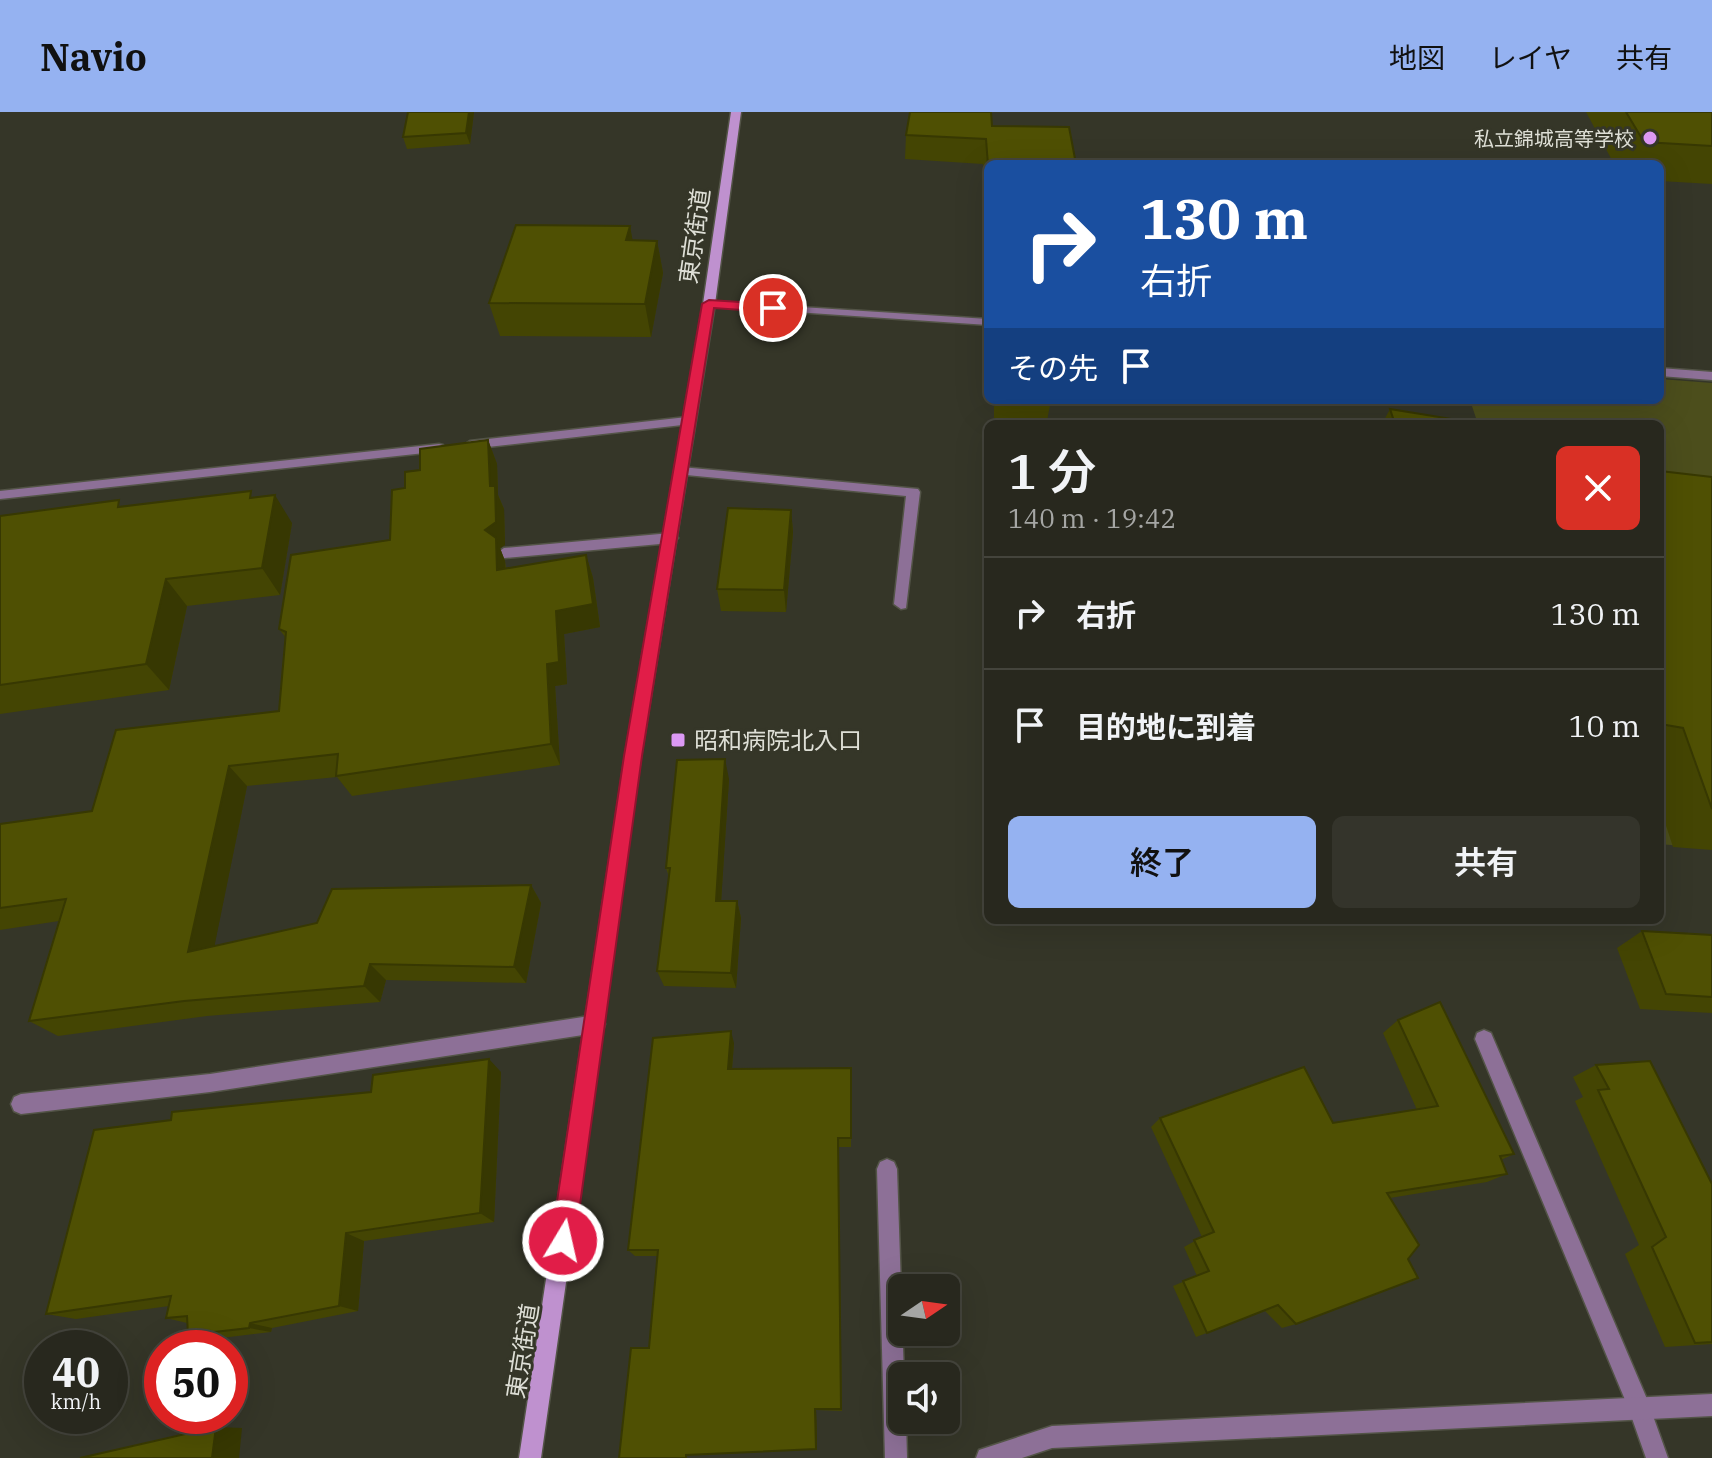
<!DOCTYPE html>
<html lang="ja">
<head>
<meta charset="utf-8">
<style>
  :root { --surface:#28281e; --page:#34342b; --text:#f1f3f6; --muted:#a5a6a4; --line:#44443c; --accent:#95b2f1 }
  body { margin:0; font-family:"IBM Plex Serif","Noto Sans JP",serif; background:var(--page); color:var(--text); height:100vh; display:flex; flex-direction:column; font-size:30px; white-space:nowrap }
  * { box-sizing:border-box; margin:0 }
  p { font-size:26px; color:var(--muted) }
  .icon { flex:none; width:44px; height:44px; fill:none; stroke:currentColor; stroke-width:2; stroke-linecap:round; stroke-linejoin:round }
  .map { position:relative; flex:1; overflow:hidden }
  .details { position:absolute; left:984px; top:308px; width:680px; height:504px; display:flex; flex-direction:column; background:var(--surface); border-radius:12px; box-shadow:0 8px 32px #0002,0 0 0 2px var(--line) }
  .details>* { flex:none }
  .hud { position:absolute; left:984px; top:48px; width:680px; height:244px; border-radius:12px; box-shadow:0 8px 32px #0002,0 0 0 2px var(--line); background:#1a4fa0; color:#fff; overflow:hidden }
  .needle { width:52px; rotate:77deg }
  .fabs { position:absolute; left:888px; top:1162px; display:grid; gap:16px }
  .fabs a { display:grid; place-items:center; width:72px; height:72px; border-radius:12px; background:var(--surface); box-shadow:0 8px 32px #0002,0 0 0 2px var(--line); font-size:40px }
  .speed { position:absolute; left:24px; top:1218px; display:flex; gap:16px; font-size:40px; font-weight:700; text-align:center }
  .speed>* { display:grid; place-content:center; width:104px; height:104px; border-radius:50%; background:var(--surface); box-shadow:0 8px 32px #0002,0 0 0 2px var(--line); line-height:1 }
  .speed small { font-size:20px; font-weight:400 }
  .speed .limit { border:12px solid #d22; background:#fff; color:#111 }
  .pin { position:absolute; display:grid; place-items:center; width:68px; height:68px; color:#fff; margin:-34px; border:4px solid #fff; border-radius:50%; box-shadow:0 2px 8px #0007 }
  .me { position:absolute; width:88px; margin:-44px; rotate:9deg; stroke-linejoin:round; filter:drop-shadow(0 0 6px #0008) }
  .turn { display:flex; align-items:center; gap:28px; height:168px; padding:0 24px; font-size:36px }
  .turn .icon { width:104px; height:104px; stroke-width:2.5 }
  .turn b { display:block; font-size:56px; line-height:68px }
  .then { display:flex; align-items:center; height:76px; padding:0 24px; background:#0003; gap:16px; font-size:30px }
  .round { display:grid; place-items:center; flex:none; width:84px; height:84px; border-radius:12px; background:var(--page) }
  .head { display:flex; align-items:center; justify-content:space-between; height:136px; padding:0 24px }
  h1 { font-size:48px; font-weight:600; line-height:60px }
  .primary-button { display:flex; gap:16px; margin-top:auto; padding:16px 24px }
  .primary-button a { flex:1; height:92px; border-radius:12px; background:var(--accent); color:#111; font-size:32px; font-weight:600; line-height:92px; text-align:center }
  .primary-button a+a { background:var(--page); color:var(--text) }
  ul { padding:0; list-style:none }
  li { display:flex; align-items:center; gap:24px; height:112px; padding:0 24px; border-top:2px solid var(--line) }
  li div { flex:1 }
  li b { display:block; font-size:30px }
  li em { font-style:normal }
  header { display:flex; align-items:center; gap:48px; box-sizing:border-box; height:112px; padding:0 40px; background:var(--accent); color:#111 }
  header strong { font-size:38px }
  nav { display:flex; gap:44px; margin-inline-start:auto; font-size:28px }
  .map>svg:first-child { display:block }
  .green { fill:#4c4e1c }
  .lines { fill:none; stroke-linecap:round; stroke-linejoin:round }
  .lane-casing { stroke:#535447; stroke-width:3 }
  .street-casing { stroke:#535447; stroke-width:3 }
  .secondary-casing { stroke:#535447; stroke-width:3 }
  .lane { fill:#8d7097; fill-rule:evenodd }
  .street { fill:#8d7097; fill-rule:evenodd }
  .secondary { fill:#bf91cf; fill-rule:evenodd }
  .wall { fill:#444503 }
  .shaded-wall { fill:#373802 }
  .building { fill:#4f5003; stroke:#373802; stroke-width:2 }
  .route { fill:#e11d48; stroke:#92132f; stroke-width:2 }
  .poi-dot { fill:#dc99f4; stroke:#353628; stroke-width:3 }
  .labels { text-anchor:middle; dominant-baseline:central; stroke-width:6; stroke-linejoin:round; paint-order:stroke }
  .far-poi-label { font-size:20px; fill:#dedfd6; stroke:#353628; text-anchor:end }
  .street-label { font-size:24px; fill:#dedfd6; stroke:#353628 }
  .poi-label { font-size:24px; fill:#dedfd6; stroke:#353628; text-anchor:start }
</style>
</head>
<body>
<header>
<strong>Navio</strong>
<nav><a>地図</a><a>レイヤ</a><a>共有</a></nav>
</header>
<div class="map">
<svg width="1712" height="1346" viewBox="0 0 1712 1346">
  <rect width="100%" height="100%" fill="#353628"/>
  <path class="green" d="M1660,267L1712,271V737L1660,732V312H1478L1470,288H1660Z"/>
  <g class="lines">
    <defs>
      <g id="lane">
        <path d="M681,355L918,377L920,380L906,496L901,497L894,492L906,384L676,362V356Z"/>
        <path d="M671,421L678,426L671,431L504,446L497,441L504,436Z"/>
        <path d="M596,903L603,906L605,912L603,918L596,921L210,980L21,1002L14,999L11,992L14,985L21,982L210,962Z"/>
        <path d="M1484,918L1491,921L1647,1287L1668,1346H1646L1628,1295L1475,927L1477,921Z"/>
        <path d="M887,1047L894,1050L897,1057L904,1264H902V1308H906L907,1346H885L877,1057L880,1050Z"/>
      </g>
      <g id="street">
        <path d="M709,189L988,207V213L705,194V190Z"/>
        <path d="M1660,256L1712,260V268L1660,264Z"/>
        <path d="M687,305L691,306V312L470,337L464,333L470,329Z"/>
        <path d="M439,332L443,333V339L0,387V379Z"/>
        <path d="M1712,1282V1304L1052,1336L1022,1346H976L979,1338L1052,1314Z"/>
      </g>
      <path id="secondary" d="M731,0H741L715,192L641,644L541,1346H519L625,644L703,192Z"/>
    </defs>
    <use href="#lane" class="lane-casing"/>
    <use href="#street" class="street-casing"/>
    <use href="#secondary" class="secondary-casing"/>
    <use href="#lane" class="lane"/>
    <use href="#street" class="street"/>
    <use href="#secondary" class="secondary"/>
  </g>
  <g class="wall">
    <path d="M408,0H474L470,32L407,37L403,25Z"/>
    <path d="M991,0L988,52V108L983,52L905,47L906,23Z"/>
    <path d="M1586,0H1712V72L1660,69V52H1614Z"/>
    <path d="M630,114L632,128L657,129L663,161L651,225L500,224L489,191Z"/>
    <path d="M994,288H1051L1047,309L994,306Z"/>
    <path d="M1390,297L1482,312H1382Z"/>
    <path d="M488,328L497,352L498,383L504,397L505,433L500,436L505,449L506,456L586,443L593,466L600,515L564,522L567,572L555,574L560,653L352,684L337,665L247,674L214,834L531,773L541,791L526,871L386,868L380,890L207,904L58,924L29,909L59,809L0,818V712L92,699L279,599L286,526L279,517L390,428L405,376L420,358Z"/>
    <path d="M1660,359L1712,365V738L1673,735L1660,695Z"/>
    <path d="M255,386L292,411L280,483L187,494L169,578L0,602V404L124,394Z"/>
    <path d="M791,398L793,420L786,500L721,499L717,477Z"/>
    <path d="M729,667L721,789H737L741,806L736,876L664,874L657,859L669,765L666,756Z"/>
    <path d="M1642,819L1712,823V901L1640,897L1617,836Z"/>
    <path d="M1398,908L1514,1042L1501,1048L1507,1062L1487,1070L1390,1086L1296,1212L1282,1216L1265,1199L1196,1225L1173,1174L1197,1164L1184,1135L1202,1125L1151,1015L1160,1006L1333,1011L1417,998L1383,921Z"/>
    <path d="M734,931L732,957L851,956V1035H838L842,1299L816,1298L817,1337L692,1343L649,1236L657,1144H635L628,1138Z"/>
    <path d="M1596,953L1712,1072V1232L1665,1235L1625,1142L1639,1133L1575,989L1583,985L1573,965Z"/>
    <path d="M501,960L494,1110L364,1129L358,1199L272,1216L271,1220L213,1227L188,1223L187,1211L166,1206L169,1194L76,1207L46,1202L371,980Z"/>
  </g>
  <g class="shaded-wall">
    <path d="M469,0H474L470,32L466,21Z"/>
    <path d="M630,114L636,147L626,128Z"/>
    <path d="M657,129L663,161L651,225L645,192Z"/>
    <path d="M488,328L497,352L498,383L504,397L505,433L500,436L505,449L506,481L497,458L485,418L490,374Z"/>
    <path d="M275,383L292,411L280,483L262,456Z"/>
    <path d="M791,398L793,420L786,500L784,478Z"/>
    <path d="M586,443L593,466L600,515L564,522L567,572L555,574L560,653L551,632L547,552L556,499Z"/>
    <path d="M166,467L187,494L169,578L146,552Z"/>
    <path d="M725,647L729,667L720,806L716,789Z"/>
    <path d="M229,654L247,674L210,856L188,840Z"/>
    <path d="M531,773L541,791L526,871L514,855Z"/>
    <path d="M737,789L741,806L736,876L731,861Z"/>
    <path d="M370,852L386,868L380,890L364,874Z"/>
    <path d="M731,919L734,931L731,968L728,957Z"/>
    <path d="M489,947L501,960L494,1110L480,1101Z"/>
    <path d="M346,1121L364,1129L358,1199L339,1194Z"/>
    <path d="M250,1211L272,1216L271,1220L249,1216Z"/>
    <path d="M815,1297L816,1298L817,1337H816Z"/>
    <path d="M216,1315L242,1316L239,1346H212Z"/>
  </g>
  <g class="building">
    <path d="M408,0H469L466,21L403,25Z"/>
    <path d="M910,0H991L992,14L1069,15L1076,52L988,53L986,27L906,23Z"/>
    <path d="M1626,0H1712V34L1644,30Z"/>
    <path d="M516,113L630,114L626,128L657,129L645,192L489,191Z"/>
    <path d="M1390,297L1482,312H1395Z"/>
    <path d="M488,328L490,374H495L496,410L485,418L496,426L497,458L586,443L593,492L556,499L559,550L547,552L551,632L336,664L338,642L229,654L188,840L317,811L332,777L531,773L514,855L370,852L364,874L184,889L29,909L66,787L0,796V712L92,699L116,618L279,599L286,520L279,517L291,443L390,428L392,378L405,376V360L420,358V337Z"/>
    <path d="M1660,359L1712,365V697L1683,616L1660,612Z"/>
    <path d="M251,379L250,386L275,383L262,456L166,467L146,552L0,573V404L119,388L118,395Z"/>
    <path d="M728,396L791,398L784,478L717,477Z"/>
    <path d="M725,647L716,789H737L731,861L657,859L670,756H666L677,648Z"/>
    <path d="M1642,819L1712,823V885L1666,882Z"/>
    <path d="M1440,890L1514,1042L1500,1044L1507,1062L1387,1081L1419,1133L1408,1147L1418,1166L1296,1212L1278,1193L1207,1221L1183,1169L1209,1159L1194,1128L1214,1120L1160,1006L1304,955L1333,1011L1438,994L1398,908Z"/>
    <path d="M731,919L728,957L851,956V1026H838L841,1297H815L816,1337L686,1343V1346H619L631,1236H649L658,1138H628L653,926Z"/>
    <path d="M489,947L480,1101L346,1121L339,1194L250,1211L249,1216L188,1223L187,1204L166,1206L171,1184L46,1202L94,1018L171,1008L172,1000L371,980L373,963Z"/>
    <path d="M1650,949L1712,1072V1230L1695,1231L1652,1135L1666,1125L1598,978L1609,977L1596,953Z"/>
    <path d="M216,1315L212,1346H80Z"/>
  </g>
  <path class="route" d="M709,188L773,192L779,196L773,200L714,196L642,644L575,1129L571,1137L563,1141L555,1137L551,1129L624,644L702,192Z"/>
  <g class="poi-dot">
    <circle cx="1650" cy="26" r="8"/>
    <rect x="670" y="620" width="16" height="16" rx="4"/>
  </g>
  <g class="labels">
    <g class="far-poi-label">
      <text x="1634" y="26">私立錦城高等学校</text>
    </g>
    <g class="street-label">
      <text transform="translate(694 124) rotate(-82)">東京街道</text>
      <text transform="translate(522 1239) rotate(-81)">東京街道</text>
    </g>
    <g class="poi-label">
      <text x="694" y="628">昭和病院北入口</text>
    </g>
  </g>
</svg>
<div class="fabs">
<a><svg class="needle" viewBox="-14 -14 28 28"><path d="M0-13l5 13h-10z" fill="#e53935"/><path d="M0 13l5-13h-10z" fill="#a5a6a4"/></svg></a>
<a><svg class="icon" aria-label="sound" viewBox="0 0 24 24"><path d="M4 9h4l5-4v14l-5-4H4zM17 9q2 3 0 6"/></svg></a>
</div>
<div class="speed"><div>40<small>km/h</small></div><div class="limit">50</div></div>
<div class="pin" style="left:773px;top:196px;background:#d93025"><svg class="icon" aria-label="arrive" viewBox="0 0 24 24"><path d="M6 21V4h12l-3 4 3 4H6"/></svg></div>
<svg class="me" style="left:563px;top:1129px" viewBox="-20 -20 40 40"><circle r="17" fill="#e11d48" stroke="#fff" stroke-width="3"/><path d="M0-11L8 9 0 5-8 9z" fill="#fff"/></svg>
<div class="hud">
<div class="turn"><svg class="icon" aria-label="right" viewBox="0 0 24 24"><path d="M7 20v-9h11M14 6l5 5-5 5"/></svg><div><b>130 m</b>右折</div></div>
<div class="then">その先<svg class="icon" aria-label="arrive" viewBox="0 0 24 24"><path d="M6 21V4h12l-3 4 3 4H6"/></svg></div>
</div>
<section class="details">
<div class="head"><div><h1>1 分</h1><p>140 m · 19:42</p></div><a class="round" style="background:#d93025;color:#fff"><svg class="icon" aria-label="close" viewBox="0 0 24 24"><path d="M6 6l12 12M18 6L6 18"/></svg></a></div>
<ul>
<li><svg class="icon" aria-label="right" viewBox="0 0 24 24"><path d="M7 20v-9h11M14 6l5 5-5 5"/></svg><div><b>右折</b></div><em>130 m</em></li>
<li><svg class="icon" aria-label="arrive" viewBox="0 0 24 24"><path d="M6 21V4h12l-3 4 3 4H6"/></svg><div><b>目的地に到着</b></div><em>10 m</em></li>
</ul>
<div class="primary-button"><a>終了</a><a>共有</a></div>
</section>
</div>
</body>
</html>
